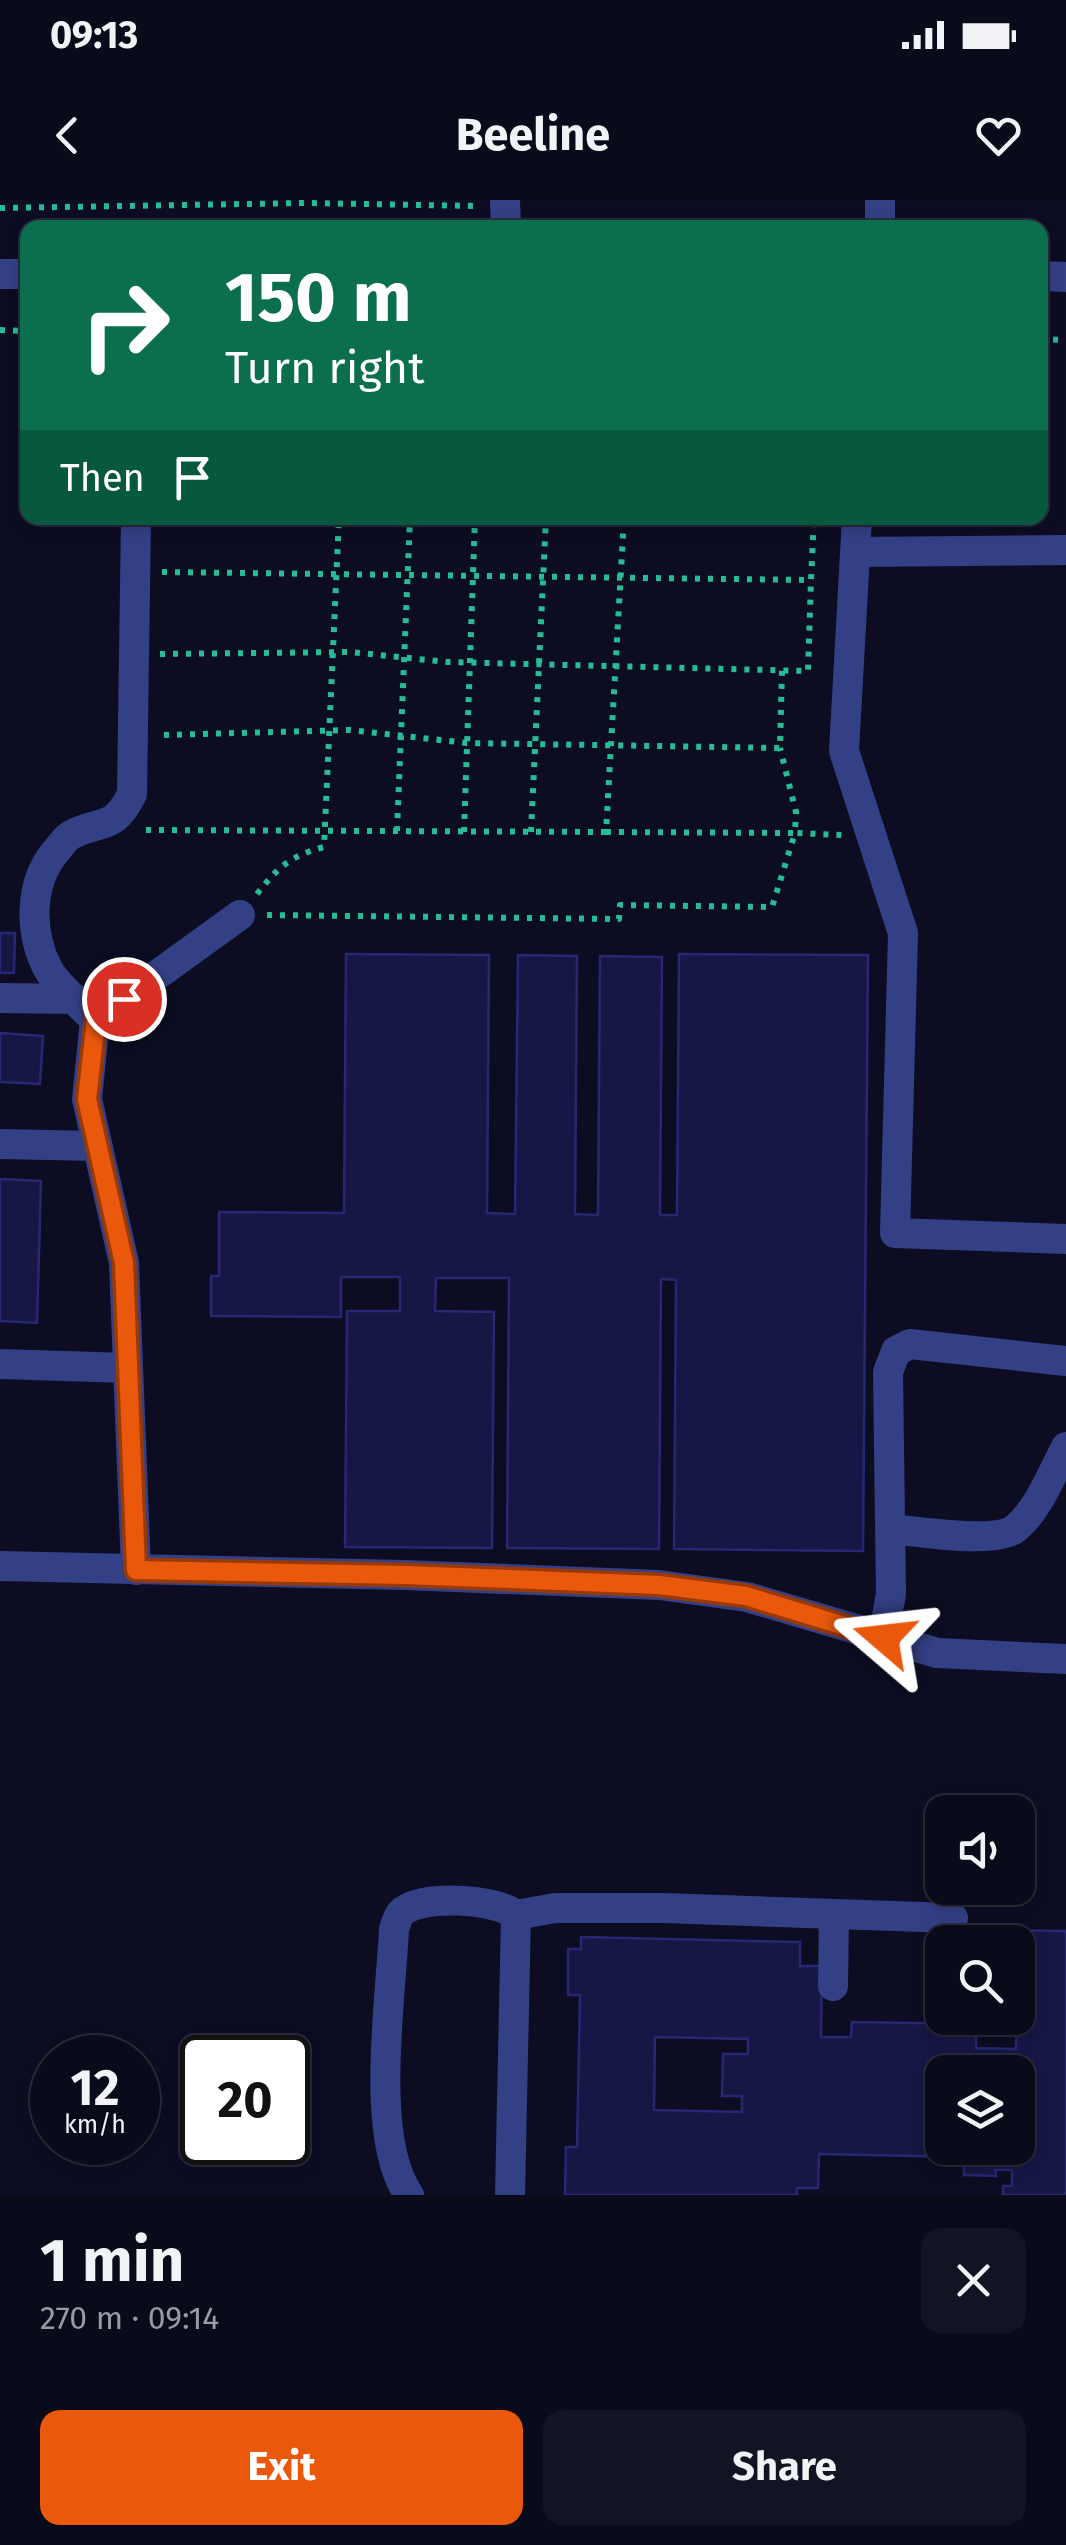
<!DOCTYPE html>
<html lang="en">
<head>
<meta charset="utf-8">
<style>
  :root { --surface:#090a1a; --page:#121323; --text:#f1f3f6; --muted:#999aa2; --line:#292b39; --accent:#ea580c }
  body { margin:0; font-family:"Fira Sans",sans-serif; background:var(--page); color:var(--text); height:100vh; display:flex; flex-direction:column; font-size:38px; white-space:nowrap }
  * { box-sizing:border-box; margin:0 }
  p { font-size:32px; color:var(--muted) }
  .icon { flex:none; width:55px; height:55px; fill:none; stroke:currentColor; stroke-width:2; stroke-linecap:round; stroke-linejoin:round }
  .map { position:relative; height:1995px; overflow:hidden }
  .side { display:flex; flex-direction:column; background:var(--surface); flex:1 }
  .side>* { flex:none }
  .guide { position:absolute; left:20px; top:20px; width:1028px; height:305px; border-radius:20px; box-shadow:0 5px 15px #0003,0 0 0 2px var(--line); background:#0b6e4f; color:#fff; overflow:hidden }
  .controls { position:absolute; left:925px; top:1595px; display:grid; gap:20px }
  .controls a { display:grid; place-items:center; width:110px; height:110px; border-radius:20px; background:var(--surface); box-shadow:0 5px 15px #0003,0 0 0 2px var(--line); font-size:50px }
  .speed { position:absolute; left:30px; top:1835px; display:flex; gap:20px; font-size:50px; font-weight:700; text-align:center }
  .speed>* { display:grid; place-content:center; width:130px; height:130px; border-radius:50%; background:var(--surface); box-shadow:0 5px 15px #0003,0 0 0 2px var(--line); line-height:1 }
  .speed small { font-size:25px; font-weight:400 }
  .speed .limit { border:5px solid #111; border-radius:15px; background:#fff; color:#111 }
  .pin { position:absolute; display:grid; place-items:center; width:85px; height:85px; color:#fff; margin:-42px; border:5px solid #fff; border-radius:50%; box-shadow:0 2px 10px #0007 }
  .me { position:absolute; width:110px; margin:-55px; rotate:287deg; stroke-linejoin:round; filter:drop-shadow(0 0 8px #0008) }
  .turn { display:flex; align-items:center; gap:35px; height:210px; padding:0 40px; font-size:45px }
  .turn .icon { width:130px; height:130px; stroke-width:2.5 }
  .turn b { display:block; font-size:70px; line-height:85px }
  .then { display:flex; align-items:center; height:95px; padding:0 40px; background:#0003; gap:20px; font-size:38px }
  .round { display:grid; place-items:center; flex:none; width:105px; height:105px; border-radius:20px; background:var(--page) }
  .headline { display:flex; align-items:center; justify-content:space-between; height:170px; padding:0 40px }
  h1 { font-size:60px; font-weight:700; line-height:75px }
  .action { display:flex; gap:20px; margin-top:auto; padding:20px 40px }
  .action a { flex:1; height:115px; border-radius:20px; background:var(--accent); color:#fff; font-size:40px; font-weight:700; line-height:115px; text-align:center }
  .action a+a { background:var(--page); color:var(--text) }
  .status { display:flex; justify-content:space-between; align-items:center; height:70px; padding:0 50px; background:var(--surface); direction:ltr }
  .status svg { height:28px; fill:currentColor }
  header { display:flex; justify-content:space-between; align-items:center; height:130px; padding:0 40px; background:var(--surface); font-size:45px; font-weight:700 }
  .map>svg:first-child { display:block }
  .building { fill:#171746; stroke:#282773; stroke-width:2.5; fill-rule:evenodd }
  .lines { fill:none; stroke-linecap:round; stroke-linejoin:round }
  .path { stroke:#25bc96; stroke-width:6; stroke-dasharray:5 8; stroke-linecap:butt }
  .minor { stroke:#344086; stroke-width:30 }
  .route-casing { stroke:#983908; stroke-width:25 }
  .route { stroke:#ea580c; stroke-width:18 }
</style>
</head>
<body>
<div class="status"><b>09:13</b><svg viewBox="0 0 49 12"><path d="M0 12V9h3v3zM5 12V6h3v6zM10 12V3h3v9zM15 12V0h3v12zM26 1h20v11H26zM47 4h2v5h-2z"/></svg></div>
<header><svg class="icon" aria-label="back" viewBox="0 0 24 24"><path d="M15 5l-7 7 7 7"/></svg>Beeline<svg class="icon" aria-label="heart" viewBox="0 0 24 24"><path d="M12 20l-8-8c-3-5 5-10 8-4 3-6 11-1 8 4z"/></svg></header>
<div class="map">
<svg width="1066" height="1995" viewBox="0 0 1066 1995">
  <rect width="100%" height="100%" fill="#0c0d23"/>
  <g class="building">
    <path d="M0,733H15L14,773H0Z"/>
    <path d="M346,754L489,755L487,1013L515,1014L518,755L577,756L575,1014L598,1015L600,756L662,757L660,1015H677L679,754L868,755L863,1351L674,1349L676,1080L661,1079L659,1349L507,1348L509,1078H436L435,1111L494,1112L492,1348L345,1347L347,1111H400V1077H341V1117L211,1116V1076H219V1012L344,1013Z"/>
    <path d="M0,833L43,836L40,884L0,882Z"/>
    <path d="M0,979L41,981L37,1123L0,1121Z"/>
    <path d="M1002,1730L1066,1731V1995H1003V1986H1012V1970H995L996,1976L964,1975V1957L819,1954L818,1988H797V1995H565L566,1947H577L580,1795H568V1749H581V1737L800,1742V1766H822L821,1837H851L852,1822L976,1824V1848L1016,1849L1018,1742H1002ZM655,1837L748,1839V1854H723L722,1896H742V1912L654,1910ZM942,1872H1018V1948H942Z"/>
  </g>
  <g class="lines">
    <g class="path">
      <path d="M0,8L306,3L479,6"/>
      <path d="M0,130L28,131"/>
      <path d="M1040,139L1066,140"/>
      <path d="M162,372L811,380L814,318"/>
      <path d="M160,454L350,452L447,462L808,471L811,380"/>
      <path d="M164,535L350,530L467,543L780,548L782,470"/>
      <path d="M146,630L606,632L624,318"/>
      <path d="M397,631L410,318"/>
      <path d="M464,632L475,318"/>
      <path d="M531,632L546,318"/>
      <path d="M606,632L795,633L796,612L780,548"/>
      <path d="M257,694C278,667 290,656 324,647L339,318"/>
      <path d="M267,715L619,719L620,705L772,707L795,633L842,635"/>
    </g>
    <g class="minor">
      <path d="M505,0L506,28"/>
      <path d="M880,0V28"/>
      <path d="M0,74H28"/>
      <path d="M1040,76L1066,77"/>
      <path d="M136,318L132,594C113,632 102,619 71,635C65,638 60,647 55,652C29,684 29,733 48,769C58,787 81,805 95,820L87,899L124,1063L136,1370"/>
      <path d="M857,318L844,551L903,733L895,1033L1066,1039"/>
      <path d="M856,352L1066,350"/>
      <path d="M0,798L76,799"/>
      <path d="M95,820L240,715"/>
      <path d="M0,944L97,946"/>
      <path d="M0,1164L128,1168"/>
      <path d="M890,1329C917,1331 997,1345 1016,1328C1039,1309 1052,1273 1066,1247"/>
      <path d="M0,1366L405,1375L659,1385L747,1397L937,1453L1066,1459"/>
      <path d="M883,1438L891,1394L888,1172L896,1151L910,1144L1066,1161"/>
      <path d="M833,1786L834,1714"/>
      <path d="M409,1995C369,1938 391,1798 394,1729C395,1726 398,1716 400,1714C418,1693 498,1699 516,1715L555,1708H664L953,1718"/>
      <path d="M510,1995L516,1715"/>
    </g>
  </g>
  <g class="lines">
    <defs>
      <path id="route" d="M124,799L96,820L87,899L124,1063L136,1370L406,1375L659,1385L746,1396L884,1438"/>
    </defs>
    <use href="#route" class="route-casing"/>
    <use href="#route" class="route"/>
  </g>
</svg>
<div class="controls">
<a><svg class="icon" aria-label="sound" viewBox="0 0 24 24"><path d="M4 9h4l5-4v14l-5-4H4zM17 9q2 3 0 6"/></svg></a>
<a><svg class="icon" aria-label="search" viewBox="0 0 24 24"><circle cx="10" cy="10" r="6"/><path d="M15 15l6 6"/></svg></a>
<a><svg class="icon" aria-label="layers" viewBox="0 0 24 24"><path d="M12 4l9 5-9 5-9-5zM3 14l9 5 9-5"/></svg></a>
</div>
<div class="speed"><div>12<small>km/h</small></div><div class="limit">20</div></div>
<div class="pin" style="left:124px;top:799px;background:#d93025"><svg class="icon" aria-label="arrive" viewBox="0 0 24 24"><path d="M6 21V4h12l-3 4 3 4H6"/></svg></div>
<svg class="me" style="left:884px;top:1438px" viewBox="-20 -20 40 40"><path d="M0-17L14 15 0 8-14 15z" fill="#ea580c" stroke="#fff" stroke-width="4"/></svg>
<div class="guide">
<div class="turn"><svg class="icon" aria-label="right" viewBox="0 0 24 24"><path d="M7 20v-9h11M14 6l5 5-5 5"/></svg><div><b>150 m</b>Turn right</div></div>
<div class="then">Then<svg class="icon" aria-label="arrive" viewBox="0 0 24 24"><path d="M6 21V4h12l-3 4 3 4H6"/></svg></div>
</div>
</div>
<section class="side">
<div class="headline"><div><h1>1 min</h1><p>270 m · 09:14</p></div><a class="round"><svg class="icon" aria-label="close" viewBox="0 0 24 24"><path d="M6 6l12 12M18 6L6 18"/></svg></a></div>
<div class="action"><a>Exit</a><a>Share</a></div>
</section>
</body>
</html>
